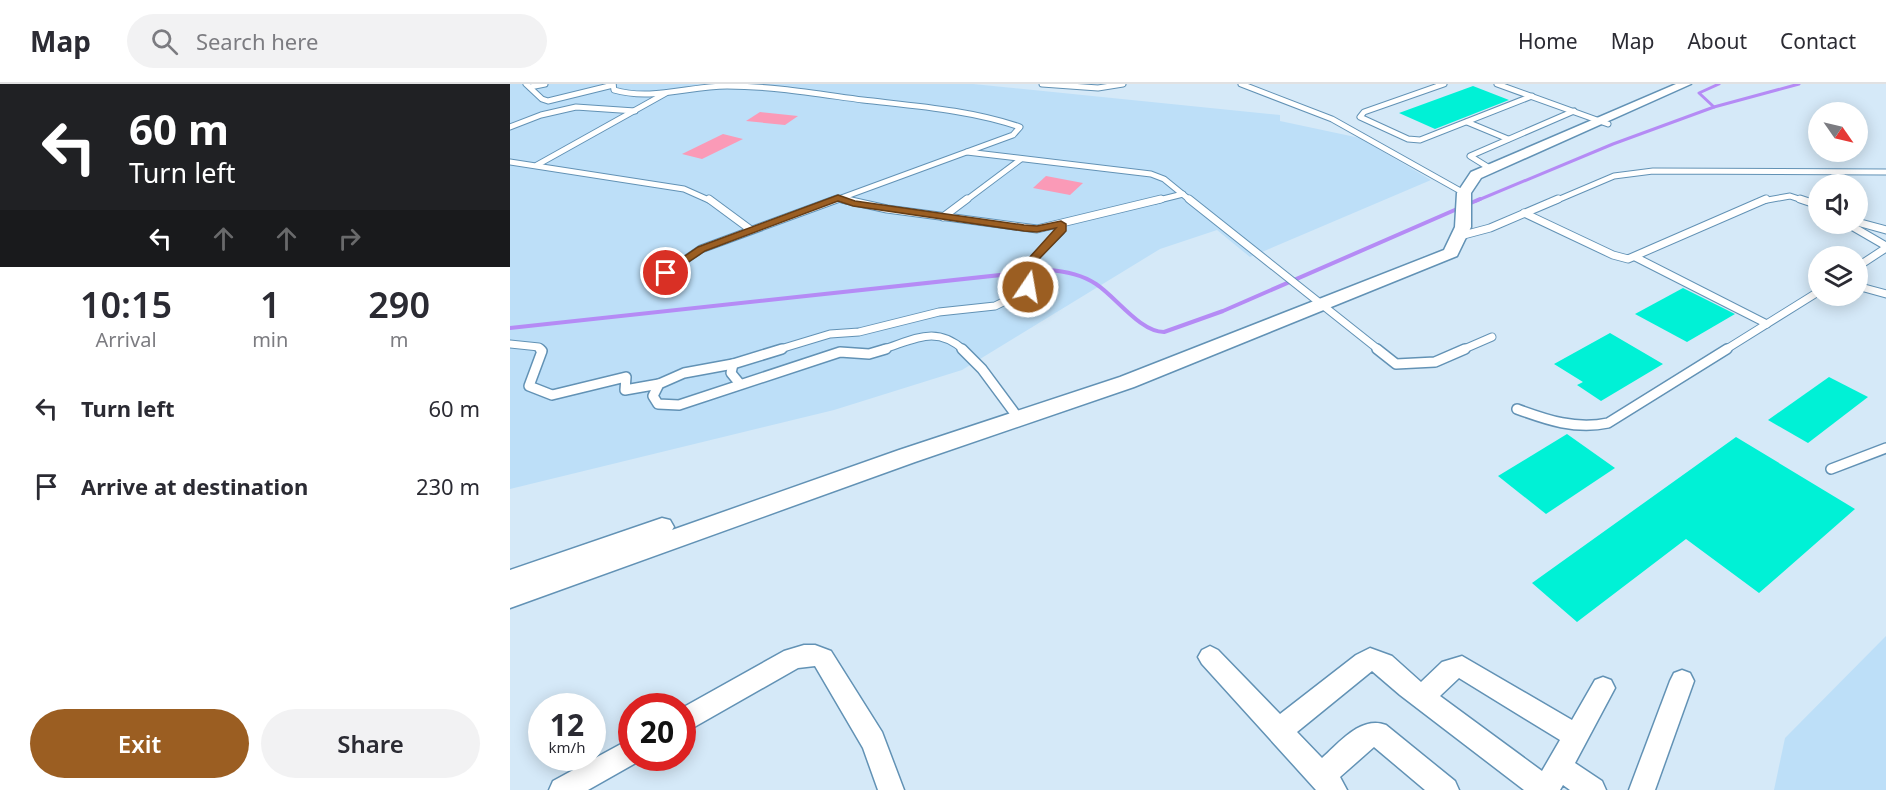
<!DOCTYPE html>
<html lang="en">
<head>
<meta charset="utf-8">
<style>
  :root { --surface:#fff; --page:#f2f2f3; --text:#2b2b33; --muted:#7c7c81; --line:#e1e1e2; --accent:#9b5e22 }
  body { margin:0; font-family:"Noto Sans",sans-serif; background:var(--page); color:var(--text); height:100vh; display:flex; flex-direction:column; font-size:22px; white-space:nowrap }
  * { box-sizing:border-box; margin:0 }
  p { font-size:20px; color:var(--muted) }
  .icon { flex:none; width:33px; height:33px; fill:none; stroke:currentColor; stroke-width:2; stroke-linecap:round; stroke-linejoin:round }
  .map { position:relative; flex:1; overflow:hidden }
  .sheet { display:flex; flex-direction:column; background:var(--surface); width:510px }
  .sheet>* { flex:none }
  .guide { background:#202124; color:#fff; overflow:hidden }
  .needle { width:39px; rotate:124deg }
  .tools { position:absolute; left:1298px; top:18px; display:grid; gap:12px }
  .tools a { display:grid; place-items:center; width:60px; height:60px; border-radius:50%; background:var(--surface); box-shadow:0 3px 15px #0003; font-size:30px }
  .speed { position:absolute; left:18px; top:609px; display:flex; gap:12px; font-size:30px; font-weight:700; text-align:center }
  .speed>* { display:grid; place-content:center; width:78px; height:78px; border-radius:50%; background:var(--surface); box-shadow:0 3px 15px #0003; line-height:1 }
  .speed small { font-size:15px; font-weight:400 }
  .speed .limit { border:9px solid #d22; background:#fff; color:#111 }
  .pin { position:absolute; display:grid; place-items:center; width:51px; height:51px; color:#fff; margin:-26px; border:3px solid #fff; border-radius:50%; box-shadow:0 2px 6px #0007 }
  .me { position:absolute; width:66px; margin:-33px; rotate:12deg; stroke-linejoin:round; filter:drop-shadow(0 0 4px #0008) }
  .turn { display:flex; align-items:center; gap:21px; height:126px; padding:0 30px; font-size:27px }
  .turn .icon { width:78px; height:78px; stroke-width:2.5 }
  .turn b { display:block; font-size:42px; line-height:51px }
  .lanes { display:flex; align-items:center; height:57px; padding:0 30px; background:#0003; justify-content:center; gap:30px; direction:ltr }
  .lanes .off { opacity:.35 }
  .eta { display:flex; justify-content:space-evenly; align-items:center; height:102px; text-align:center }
  .eta b { font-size:36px; font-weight:600; line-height:42px }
  .primary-button { display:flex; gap:12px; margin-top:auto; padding:12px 30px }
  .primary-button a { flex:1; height:69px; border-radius:36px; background:var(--accent); color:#fff; font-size:24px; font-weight:600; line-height:69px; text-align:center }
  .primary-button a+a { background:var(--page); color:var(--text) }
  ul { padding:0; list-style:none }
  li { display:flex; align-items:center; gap:18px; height:78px; padding:0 30px }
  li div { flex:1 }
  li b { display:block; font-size:22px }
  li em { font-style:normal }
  header { display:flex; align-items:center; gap:36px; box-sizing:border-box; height:84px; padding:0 30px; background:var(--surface); border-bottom:2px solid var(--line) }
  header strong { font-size:28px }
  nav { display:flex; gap:33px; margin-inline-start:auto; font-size:21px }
  .search { width:420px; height:54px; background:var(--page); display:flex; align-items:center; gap:15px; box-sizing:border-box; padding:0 21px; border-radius:33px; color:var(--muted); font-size:22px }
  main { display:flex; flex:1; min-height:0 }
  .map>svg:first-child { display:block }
  .built { fill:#bddff8 }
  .green { fill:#fa9ab7 }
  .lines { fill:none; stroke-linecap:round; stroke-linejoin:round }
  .stream-far1 { stroke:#b58bf5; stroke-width:3 }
  .stream { stroke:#b58bf5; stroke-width:4 }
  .building { fill:#00f1d6 }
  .service-far2-casing { stroke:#6292b5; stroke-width:7 }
  .service-far1-casing { stroke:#6292b5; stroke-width:9 }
  .service-casing { stroke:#6292b5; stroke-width:12 }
  .minor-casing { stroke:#6292b5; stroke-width:3 }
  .tertiary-casing { stroke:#6292b5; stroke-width:3 }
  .service-far2 { stroke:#fff; stroke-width:5 }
  .service-far1 { stroke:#fff; stroke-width:7 }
  .service { stroke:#fff; stroke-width:9 }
  .minor { fill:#fff; fill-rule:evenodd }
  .tertiary { fill:#fff; fill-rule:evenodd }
  .route { fill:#9b5e22; stroke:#653d16; stroke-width:1.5 }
</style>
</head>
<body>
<header>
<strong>Map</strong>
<div class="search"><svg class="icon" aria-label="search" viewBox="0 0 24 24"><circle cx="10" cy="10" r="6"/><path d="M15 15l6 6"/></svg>Search here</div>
<nav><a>Home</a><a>Map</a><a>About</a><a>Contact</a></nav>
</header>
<main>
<section class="sheet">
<div class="guide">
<div class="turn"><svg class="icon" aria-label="left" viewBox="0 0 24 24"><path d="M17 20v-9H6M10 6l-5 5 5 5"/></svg><div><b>60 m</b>Turn left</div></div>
<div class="lanes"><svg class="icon" aria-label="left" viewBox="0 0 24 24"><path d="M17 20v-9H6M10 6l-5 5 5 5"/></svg><svg class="icon off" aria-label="ahead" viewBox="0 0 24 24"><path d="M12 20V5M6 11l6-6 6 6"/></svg><svg class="icon off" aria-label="ahead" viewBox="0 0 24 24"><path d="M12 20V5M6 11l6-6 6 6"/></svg><svg class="icon off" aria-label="right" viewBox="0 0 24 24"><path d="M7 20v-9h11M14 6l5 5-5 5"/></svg></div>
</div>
<div class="eta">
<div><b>10:15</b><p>Arrival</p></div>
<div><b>1</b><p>min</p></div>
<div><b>290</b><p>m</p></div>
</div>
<ul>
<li><svg class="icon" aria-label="left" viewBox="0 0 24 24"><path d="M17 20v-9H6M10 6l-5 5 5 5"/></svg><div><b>Turn left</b></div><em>60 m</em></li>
<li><svg class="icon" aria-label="arrive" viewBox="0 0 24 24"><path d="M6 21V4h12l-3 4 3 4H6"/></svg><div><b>Arrive at destination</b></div><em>230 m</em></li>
</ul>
<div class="primary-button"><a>Exit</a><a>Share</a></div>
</section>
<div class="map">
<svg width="1376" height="706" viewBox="0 0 1376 706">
  <rect width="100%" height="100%" fill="#d5e9f8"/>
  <g class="built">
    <path d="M0,0H463L770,31V37L850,54L921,96L740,173L707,146L650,165L452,286L324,326L0,405Z"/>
    <path d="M1376,552V706H1264L1275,654Z"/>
  </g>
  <g class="green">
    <path d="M250,28L288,32L275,41L236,37Z"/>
    <path d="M213,50L233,55L192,75L172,70Z"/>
    <path d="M536,92L573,99L560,111L523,104Z"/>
  </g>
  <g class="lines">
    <g class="stream-far1">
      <path d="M1204,23L1189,9L1209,0"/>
      <path d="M966,117L1103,60L1204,23L1289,0"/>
    </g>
    <path class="stream" d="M0,244L537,186C555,187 571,190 586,200C606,213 630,248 654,248L713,227L970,115"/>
  </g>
  <g class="building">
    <path d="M963,2L999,16L925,45L889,29Z"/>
    <path d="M1173,204L1225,230L1177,258L1125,230Z"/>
    <path d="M1100,249L1153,280L1091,317L1067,301L1073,298L1044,280Z"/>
    <path d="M1319,293L1358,313L1298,359L1258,336Z"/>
    <path d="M1057,350L1105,384L1036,430L988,392Z"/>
    <path d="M1226,353L1345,425L1249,509L1176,455L1067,538L1022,499Z"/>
  </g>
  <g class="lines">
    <defs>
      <g id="service-far2">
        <path d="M16,0L32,15L38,17L103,1"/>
        <path d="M103,0L104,6C142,17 179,2 217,2C262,2 308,10 353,16C405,22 461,26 510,43L503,51L323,117"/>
        <path d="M532,0L588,4L613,0"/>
        <path d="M731,0L822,35L954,109"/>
        <path d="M934,0L854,28L850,33L898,55L910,56L1022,12"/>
        <path d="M987,0L1098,40"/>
        <path d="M20,3L35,0"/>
        <path d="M957,38L998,55"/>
        <path d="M0,43L31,31L66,23L125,27"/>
        <path d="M457,68L641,90L654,95L681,117"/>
        <path d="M0,78L174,105L201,117"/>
        <path d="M27,81L156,9"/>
        <path d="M981,85L960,72L1064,27"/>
        <path d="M328,114L336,117"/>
        <path d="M455,117L511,75"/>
        <path d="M645,117L673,110"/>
        <path d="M1045,117L1104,92L1143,87L1376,88"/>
        <path d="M1252,117L1280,112L1295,117"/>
      </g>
      <g id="service-far1">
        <path d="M199,115L241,146"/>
        <path d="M332,115L377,125L527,145L651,115"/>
        <path d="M679,115L869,266"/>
        <path d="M1290,115L1308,121"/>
        <path d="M1014,129L1103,171L1118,175L1256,115"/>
        <path d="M433,133L457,115"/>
        <path d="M1347,138L1376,146"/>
        <path d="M1338,140L1376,162"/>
        <path d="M950,152L980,144L1048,115"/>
        <path d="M1125,173L1257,240"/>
        <path d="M1347,183L1376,164"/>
        <path d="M136,193L156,189L191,165L327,115"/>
        <path d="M1347,202L1376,210"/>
        <path d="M0,260L29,263L31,266"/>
        <path d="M267,266L320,250L349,248L429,228L485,222L516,207L524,174L551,147V140"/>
        <path d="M371,266C404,256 425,240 454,266"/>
        <path d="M952,266L982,253"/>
        <path d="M1215,266L1308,208"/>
      </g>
      <g id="service">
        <path d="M30,265L32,267L19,302L42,311L116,293L115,306L149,300"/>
        <path d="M272,265L223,280L174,289L149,300L143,312L148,320L169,321L330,268L359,270L376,265"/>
        <path d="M452,265L472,285L509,335"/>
        <path d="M867,265L886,280L925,278L955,265"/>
        <path d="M223,280L221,289L230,300"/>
        <path d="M1007,325C1037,336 1066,346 1098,339L1217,265"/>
        <path d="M1321,385L1376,364"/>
      </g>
      <g id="minor">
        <path d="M294,561H305L321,567L372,648L394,706H368L353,664L305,582L288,584L172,650V624L274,567Z"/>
        <path d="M700,562L708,566L770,630L846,571L860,564L882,572L911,598L932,578L952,572L1062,636L1085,596L1093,593L1101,596L1105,604L1065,679L1092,697L1096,706H1060L1053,701L1050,706H1014L890,611L862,587L787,648L812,674C829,659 851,631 876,641L945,697L949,706H915L864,663L830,693L837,706H806L692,580L688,573L692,566ZM949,594L1050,656L1032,687L930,612Z"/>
        <path d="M1172,586L1180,589L1184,597L1145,706H1119L1160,597L1164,589Z"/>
        <path d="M122,654V674H132L131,676L78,706H39L43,697Z"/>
      </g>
      <path id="tertiary" d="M1166,0H1181L971,94L961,109V143L947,172L624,303L405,378L0,524V486L152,434L160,436L164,443L162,446L389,366L610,293L934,166L945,143L947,109L961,88Z"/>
    </defs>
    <use href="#service-far2" class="service-far2-casing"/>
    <use href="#service-far1" class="service-far1-casing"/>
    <use href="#service" class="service-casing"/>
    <use href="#minor" class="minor-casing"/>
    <use href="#tertiary" class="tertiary-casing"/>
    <use href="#service-far2" class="service-far2"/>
    <use href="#service-far1" class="service-far1"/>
    <use href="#service" class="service"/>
    <use href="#minor" class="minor"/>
    <use href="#tertiary" class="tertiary"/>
  </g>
  <path class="route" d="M328,111L345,117L514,141L527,142L551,137L556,140V147L529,175L523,203L518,207L512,203L519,174L546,144L527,148L514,147L343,122L328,117L195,167L159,191H152L150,189L188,163Z"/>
</svg>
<div class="tools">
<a><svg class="needle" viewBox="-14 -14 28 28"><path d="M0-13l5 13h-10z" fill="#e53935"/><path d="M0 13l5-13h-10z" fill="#7c7c81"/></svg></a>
<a><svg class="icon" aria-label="sound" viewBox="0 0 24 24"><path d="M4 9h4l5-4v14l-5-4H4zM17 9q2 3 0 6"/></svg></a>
<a><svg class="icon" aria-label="layers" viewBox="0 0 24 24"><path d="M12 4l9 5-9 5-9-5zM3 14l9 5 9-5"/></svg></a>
</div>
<div class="speed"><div>12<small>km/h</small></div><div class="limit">20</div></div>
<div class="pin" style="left:156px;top:189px;background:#d93025"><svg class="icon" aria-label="arrive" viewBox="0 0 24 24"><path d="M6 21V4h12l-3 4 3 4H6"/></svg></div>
<svg class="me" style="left:518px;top:203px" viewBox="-20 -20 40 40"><circle r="17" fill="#9b5e22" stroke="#fff" stroke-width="3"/><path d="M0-11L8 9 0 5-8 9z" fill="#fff"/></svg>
</div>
</main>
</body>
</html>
